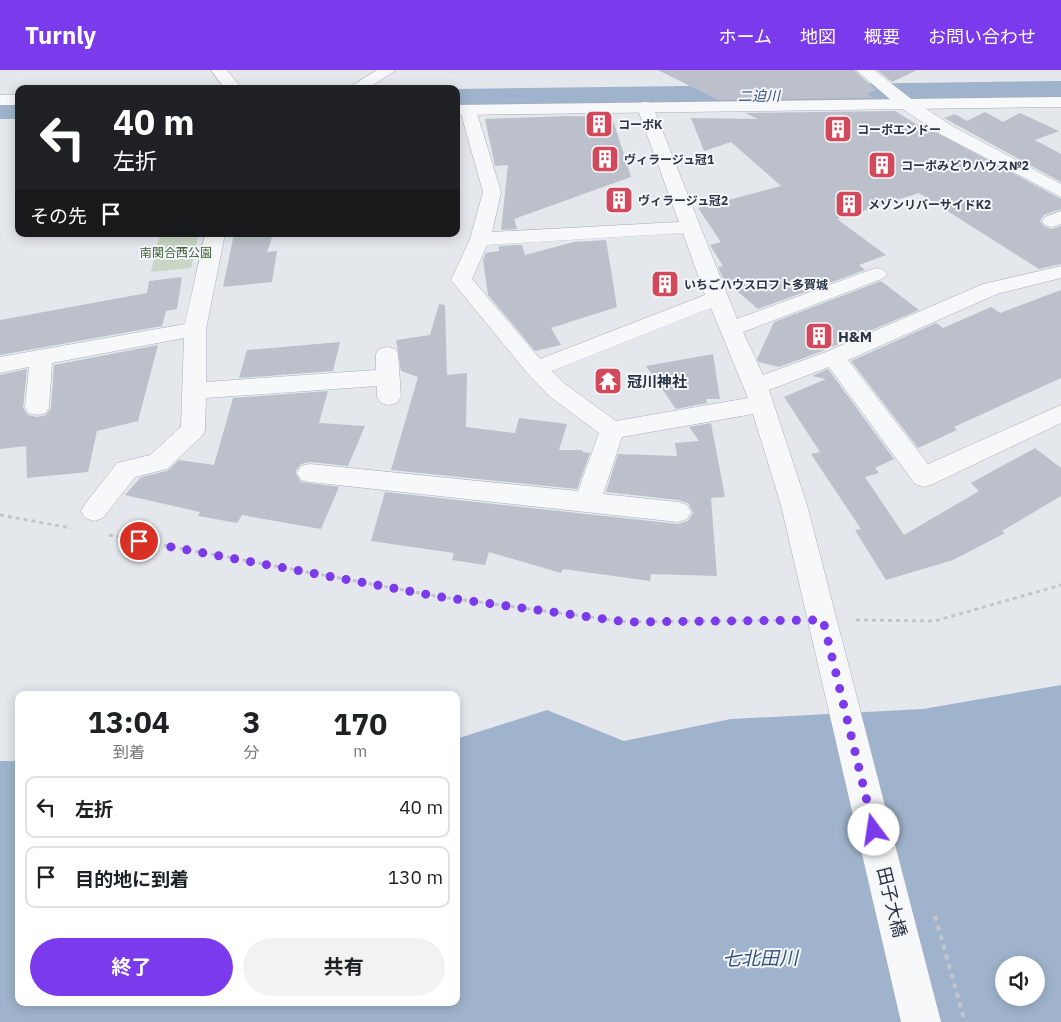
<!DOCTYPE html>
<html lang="ja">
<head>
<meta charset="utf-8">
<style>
  :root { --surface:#fff; --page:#f2f2f2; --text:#202124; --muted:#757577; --line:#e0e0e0; --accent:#7c3aed }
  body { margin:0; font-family:"IBM Plex Sans","Noto Sans JP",sans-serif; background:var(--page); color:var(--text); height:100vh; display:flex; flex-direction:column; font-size:19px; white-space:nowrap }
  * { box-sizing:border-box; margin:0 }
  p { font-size:16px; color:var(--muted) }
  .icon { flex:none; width:28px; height:28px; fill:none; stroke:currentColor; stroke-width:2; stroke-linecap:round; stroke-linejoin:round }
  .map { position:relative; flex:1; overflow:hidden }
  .details { position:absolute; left:15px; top:621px; width:445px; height:315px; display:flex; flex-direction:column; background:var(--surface); border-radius:10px; box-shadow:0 2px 12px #0003 }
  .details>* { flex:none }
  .banner { position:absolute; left:15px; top:15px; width:445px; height:152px; border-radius:10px; box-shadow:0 2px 12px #0003; background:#202124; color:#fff; overflow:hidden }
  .controls { position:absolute; left:995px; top:886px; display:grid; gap:10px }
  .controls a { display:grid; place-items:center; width:50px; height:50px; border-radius:50%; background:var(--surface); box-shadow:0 2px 12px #0003; font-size:25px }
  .pin { position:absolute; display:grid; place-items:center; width:42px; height:42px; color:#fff; margin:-21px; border:2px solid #fff; border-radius:50%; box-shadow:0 1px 5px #0007 }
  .me { position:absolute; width:55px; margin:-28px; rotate:346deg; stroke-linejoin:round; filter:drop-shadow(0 0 4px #0008) }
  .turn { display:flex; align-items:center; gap:18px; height:105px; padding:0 15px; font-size:22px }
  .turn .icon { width:65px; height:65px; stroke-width:2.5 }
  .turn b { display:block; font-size:35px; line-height:42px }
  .then { display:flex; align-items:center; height:48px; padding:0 15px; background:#0003; gap:10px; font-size:19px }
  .eta { display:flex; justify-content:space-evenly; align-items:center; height:85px; text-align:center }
  .eta b { font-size:30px; font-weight:700; line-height:35px }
  .button { display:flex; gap:10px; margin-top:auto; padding:10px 15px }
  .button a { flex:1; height:58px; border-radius:30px; background:var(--accent); color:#fff; font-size:20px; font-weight:700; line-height:58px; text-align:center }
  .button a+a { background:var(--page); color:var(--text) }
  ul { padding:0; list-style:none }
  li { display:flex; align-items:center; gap:15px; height:62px; margin:0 10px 8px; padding:0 5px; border:2px solid var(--line); border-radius:10px }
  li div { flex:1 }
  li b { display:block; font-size:19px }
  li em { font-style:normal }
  header { display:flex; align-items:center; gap:30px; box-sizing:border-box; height:70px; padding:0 25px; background:var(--accent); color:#fff }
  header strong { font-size:24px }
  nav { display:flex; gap:28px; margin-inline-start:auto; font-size:18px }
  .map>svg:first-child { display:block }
  .green { fill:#c9d6c5 }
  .water { fill:#9fb4cc; fill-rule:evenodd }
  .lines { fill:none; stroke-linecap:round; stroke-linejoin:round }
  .river { fill:#9fb4cc; fill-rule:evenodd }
  .building { fill:#bbc0ca }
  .minor-casing { stroke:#a9aeb7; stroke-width:1 }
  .tertiary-casing { stroke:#a9aeb7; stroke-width:1 }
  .path-far1 { stroke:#c2c5cb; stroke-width:3; stroke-dasharray:4 4; stroke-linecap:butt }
  .path { stroke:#c2c5cb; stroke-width:4; stroke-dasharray:5 5; stroke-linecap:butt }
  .minor { fill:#f7f8fa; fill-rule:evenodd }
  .tertiary { fill:#f7f8fa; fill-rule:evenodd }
  .route { stroke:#7c3aed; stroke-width:9; stroke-dasharray:0 16.2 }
  .labels { text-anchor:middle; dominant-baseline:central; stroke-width:4; stroke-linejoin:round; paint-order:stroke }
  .far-poi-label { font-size:12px; font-weight:bold; fill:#2b3445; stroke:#f4f6f9; text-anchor:start }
  .far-park-label { font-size:12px; fill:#3f6138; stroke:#f4f6f9 }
  .far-water-label { font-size:14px; font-style:italic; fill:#34527a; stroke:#f4f6f9 }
  .poi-label { font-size:15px; font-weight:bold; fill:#2b3445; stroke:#f4f6f9; text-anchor:start }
  .near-street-label { font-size:18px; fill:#2b3445; stroke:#f4f6f9 }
  .near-water-label { font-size:19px; font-style:italic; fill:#34527a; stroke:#f4f6f9 }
</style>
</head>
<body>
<header>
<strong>Turnly</strong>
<nav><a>ホーム</a><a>地図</a><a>概要</a><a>お問い合わせ</a></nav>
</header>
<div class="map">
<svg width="1061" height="952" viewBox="0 0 1061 952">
  <rect width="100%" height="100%" fill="#e4e7ec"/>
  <path class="green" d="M160,164H199L191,198L151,202Z"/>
  <path class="water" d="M1061,615V952H0V691H19V932H456V669L547,640L624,671L731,649L923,639ZM1004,895H1036V928H1004Z"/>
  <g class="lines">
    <g class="river">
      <path d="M1061,11V33L456,41V19Z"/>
      <rect x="0" y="27" width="19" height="22"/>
    </g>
  </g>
  <g class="building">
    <path d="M658,0H854L876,20L867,24L874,28L718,30Z"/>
    <path d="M877,0H917L892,12Z"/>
    <path d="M895,41L921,57L924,56L1061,129V139L1044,145L1040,151L1044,156L1051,159L1061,156V194L1039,199L919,123L837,149L886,185L859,195L865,200L758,239L724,210L718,197L723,196L710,175L721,172L698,138L781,116L731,72L704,81L691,48L758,49L745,43Z"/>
    <path d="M985,42L1003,52L1020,43L1059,61L1035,70L1061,84V112L944,48L955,44L967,51Z"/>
    <path d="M566,46L612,47L631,107L514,149L517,159L501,160L508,95L495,96L485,49Z"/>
    <path d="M234,164H273L267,182L277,181L272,212L223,217Z"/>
    <path d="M606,170L617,237L551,258L561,275L535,281L488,225L483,190L486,183L499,181V176L522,175L525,185L574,172Z"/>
    <path d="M182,207L177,239L166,241L162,256L0,285V250L147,223L149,211Z"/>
    <path d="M881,211L919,240L825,280L779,297L759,292L757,289L774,252Z"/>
    <path d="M1061,220V308L954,357L957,360L918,378L851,291L936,253L943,258L991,237L1000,243Z"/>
    <path d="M439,234L445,235L447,305L467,303L466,357L515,363L519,348L567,354L559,380H583L582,382L590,383L577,419L391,400L418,307L401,301L396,270L430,265Z"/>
    <path d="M340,272L333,301L239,308L247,280Z"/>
    <path d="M158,275L138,351L97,361L88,402L27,408L26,376L0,379V305L27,299L23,338L28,345L37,347L46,345L51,338L54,295Z"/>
    <path d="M713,284L720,329H706L707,333L676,339L646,296Z"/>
    <path d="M828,299L894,389L875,398L879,403L865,407L904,465L979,421L971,413L1035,378L1061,398V426L1002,461L1005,463L953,490L886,510L855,460L861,459L811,384L820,382L784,327L826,309L812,306Z"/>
    <path d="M328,321L319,353L365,356L348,396L310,392L301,394L295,402L301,412L339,417L321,459L242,445L237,453L198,446L200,442L125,425L141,407L167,401L179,390L214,395L233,328Z"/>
    <path d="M711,353L725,427L711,428L717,506L651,504L650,511L563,499L561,503L489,482L485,495L452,490L454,483L371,471L385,422L678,454L688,451L693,443L688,433L678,430L606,422L618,384L677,386L675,373L699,371L689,357Z"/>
  </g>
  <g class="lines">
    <defs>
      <g id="minor">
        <path d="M211,0H227L242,19H225Z"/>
        <path d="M377,0H396L367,19H347Z"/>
        <path d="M856,0H874L910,28L952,56L1061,114V127L940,64L898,36Z"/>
        <path d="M645,32L651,33L653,37L737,249L870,200L877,198L884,200L887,204L884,208L743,262L763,305L826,282L983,214L1061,196V208L997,224L848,290L928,394L1061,335V353L933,414L924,417L915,414L829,297L769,320L807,435L941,952H901L781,435L753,344L622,367L603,424L678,432L687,435L691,442L687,449L678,452L310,412L301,410L297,403L301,396L310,394L578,421L599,363L549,326L528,304L451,210L470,169L483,122L460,40L462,36H474L476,40L501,122L492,162L679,152L637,37L639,33ZM683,163L705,225L540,289L472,209L487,175ZM711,238L748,328L616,351L565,314L552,301Z"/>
        <path d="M1061,141V154L1052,157L1045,155L1042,151L1045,147Z"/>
        <path d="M205,164H225L206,259V312L376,300V284L379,279L387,277L395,279L398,284L401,327L397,333L389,335L381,333L377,327V316L206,328L205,360L202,366L167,399L135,407L103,448L94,451L85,448L81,441L85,434L117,393L150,385L181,357L184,268L52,293L49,337L46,343L37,345L28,343L25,337L29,297L0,303V287L185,254Z"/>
      </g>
      <g id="tertiary">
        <rect x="0" y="25" width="19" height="10"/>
        <path d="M1061,27V37L456,45V35Z"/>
      </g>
    </defs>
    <use href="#minor" class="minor-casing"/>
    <use href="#tertiary" class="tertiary-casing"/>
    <g class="path-far1">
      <path d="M0,445L71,458"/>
      <path d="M109,465L441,527L627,552L790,550"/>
      <path d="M856,550L935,551L1061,515"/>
    </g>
    <path class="path" d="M935,846L965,952"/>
    <use href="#minor" class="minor"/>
    <use href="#tertiary" class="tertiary"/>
  </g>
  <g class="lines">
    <path class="route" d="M139,471L441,527L627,552L823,550L874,760"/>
  </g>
  <defs>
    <symbol id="building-square" viewBox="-11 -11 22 22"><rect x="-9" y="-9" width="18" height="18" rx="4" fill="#d1495b" stroke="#f4f6f9"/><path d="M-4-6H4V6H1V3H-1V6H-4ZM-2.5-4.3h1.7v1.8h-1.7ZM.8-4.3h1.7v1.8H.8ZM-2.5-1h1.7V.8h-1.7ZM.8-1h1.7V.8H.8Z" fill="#fff"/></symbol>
    <symbol id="temple-square" viewBox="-11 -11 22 22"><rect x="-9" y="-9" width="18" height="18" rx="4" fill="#d1495b" stroke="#f4f6f9"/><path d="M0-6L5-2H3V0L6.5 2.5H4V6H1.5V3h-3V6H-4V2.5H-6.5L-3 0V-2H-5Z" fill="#fff"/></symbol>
  </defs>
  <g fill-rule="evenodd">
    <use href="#building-square" x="583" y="38" width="32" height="32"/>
    <use href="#building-square" x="822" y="43" width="32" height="32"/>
    <use href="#building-square" x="589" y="73" width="32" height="32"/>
    <use href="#building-square" x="866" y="79" width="32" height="32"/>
    <use href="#building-square" x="603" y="114" width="32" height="32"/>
    <use href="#building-square" x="833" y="118" width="32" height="32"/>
    <use href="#building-square" x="649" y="198" width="32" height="32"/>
    <use href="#building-square" x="803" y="250" width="32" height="32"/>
    <use href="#temple-square" x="592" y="295" width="32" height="32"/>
  </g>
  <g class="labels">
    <g class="far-poi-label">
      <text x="618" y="54">コーポK</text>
      <text x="857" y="59">コーポエンドー</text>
      <text x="624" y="89">ヴィラージュ冠1</text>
      <text x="901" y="95">コーポみどりハウス№2</text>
      <text x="638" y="130">ヴィラージュ冠2</text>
      <text x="868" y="134">メゾンリバーサイドK2</text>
      <text x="684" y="214">いちごハウスロフト多賀城</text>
    </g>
    <g class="far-park-label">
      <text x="176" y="182">南関合西公園</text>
    </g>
    <g class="far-water-label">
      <text transform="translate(759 26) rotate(-1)">二迫川</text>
    </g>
    <g class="poi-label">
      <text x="838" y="266">H&amp;M</text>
      <text x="627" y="311">冠川神社</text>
    </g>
    <g class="near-street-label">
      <text transform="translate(892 832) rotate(76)">田子大橋</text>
    </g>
    <g class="near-water-label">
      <text transform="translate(760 888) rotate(-1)">七北田川</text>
    </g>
  </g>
</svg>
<div class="controls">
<a><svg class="icon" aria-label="sound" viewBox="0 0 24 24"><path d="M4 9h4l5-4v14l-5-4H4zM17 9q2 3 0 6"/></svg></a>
</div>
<div class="pin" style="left:139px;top:471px;background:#d93025"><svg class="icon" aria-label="arrive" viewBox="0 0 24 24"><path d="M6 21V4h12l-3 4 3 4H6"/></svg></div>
<svg class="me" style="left:874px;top:760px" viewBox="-20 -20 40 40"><circle r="19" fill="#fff"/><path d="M0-13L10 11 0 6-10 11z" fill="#7c3aed"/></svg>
<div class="banner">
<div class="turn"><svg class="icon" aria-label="left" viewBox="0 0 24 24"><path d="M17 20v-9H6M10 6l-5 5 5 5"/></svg><div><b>40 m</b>左折</div></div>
<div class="then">その先<svg class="icon" aria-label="arrive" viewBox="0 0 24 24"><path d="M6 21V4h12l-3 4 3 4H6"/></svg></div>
</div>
<section class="details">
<div class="eta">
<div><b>13:04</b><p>到着</p></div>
<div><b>3</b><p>分</p></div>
<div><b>170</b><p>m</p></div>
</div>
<ul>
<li><svg class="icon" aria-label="left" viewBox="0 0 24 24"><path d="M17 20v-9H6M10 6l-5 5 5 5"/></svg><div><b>左折</b></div><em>40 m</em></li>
<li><svg class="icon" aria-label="arrive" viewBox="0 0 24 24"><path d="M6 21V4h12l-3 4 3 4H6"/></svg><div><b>目的地に到着</b></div><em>130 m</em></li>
</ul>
<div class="button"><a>終了</a><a>共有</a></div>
</section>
</div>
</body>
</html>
